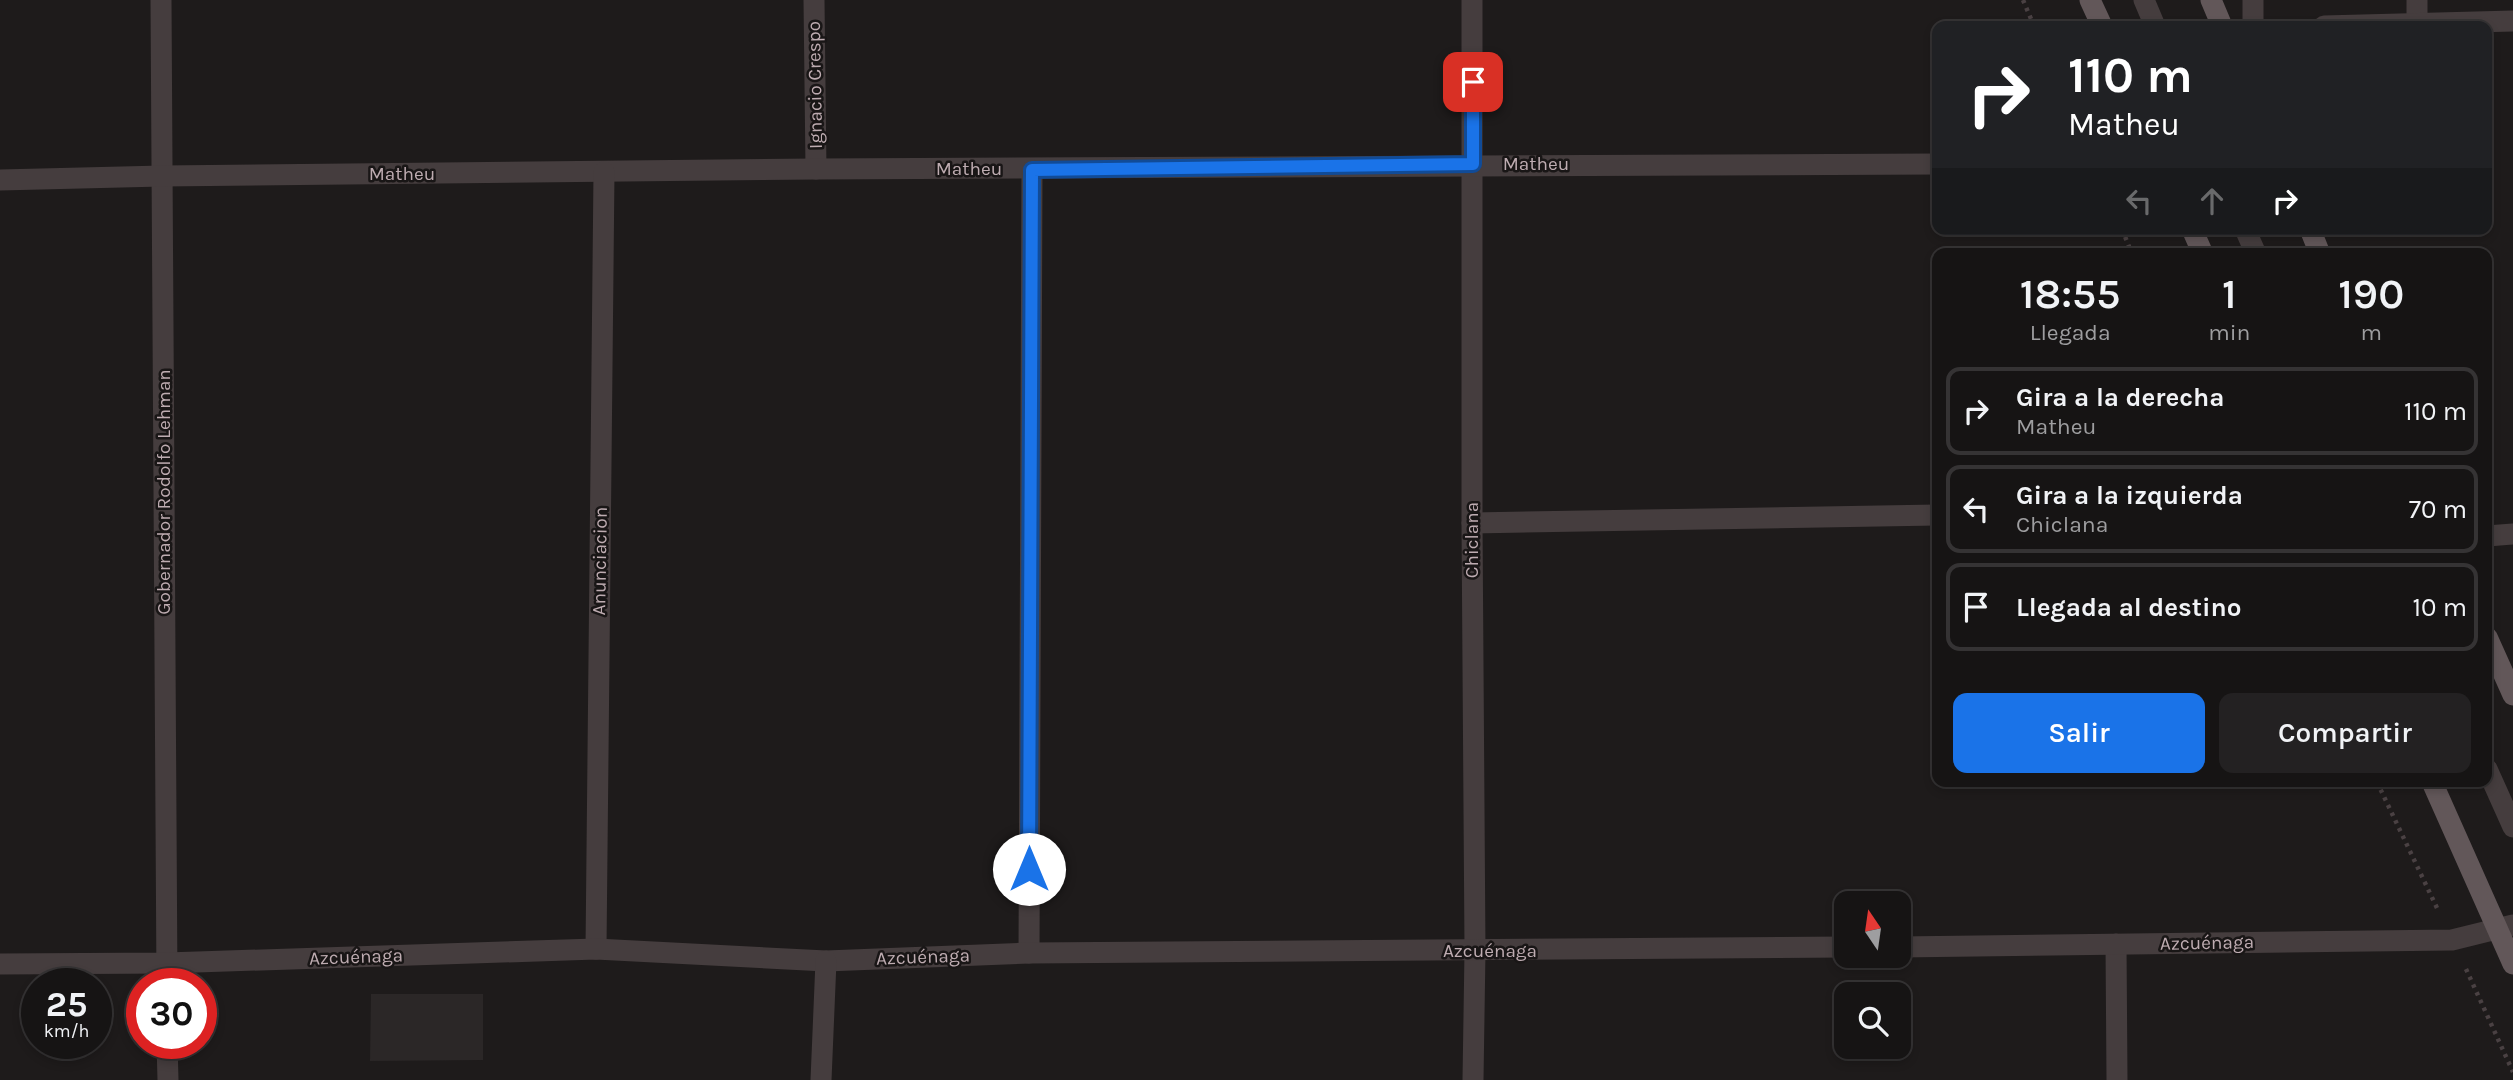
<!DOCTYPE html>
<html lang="es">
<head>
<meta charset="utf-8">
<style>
  :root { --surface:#161414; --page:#232122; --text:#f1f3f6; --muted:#9e9ea0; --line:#353334; --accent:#1a73e8 }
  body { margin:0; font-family:Karla,sans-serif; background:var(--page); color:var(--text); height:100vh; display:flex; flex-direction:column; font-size:26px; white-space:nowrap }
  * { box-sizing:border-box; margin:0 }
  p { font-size:23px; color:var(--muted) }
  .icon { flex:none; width:38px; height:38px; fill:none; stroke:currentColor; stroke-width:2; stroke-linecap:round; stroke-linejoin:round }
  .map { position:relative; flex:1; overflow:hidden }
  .panel { position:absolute; left:1932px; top:248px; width:560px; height:539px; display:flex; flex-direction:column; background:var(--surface); border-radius:14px; box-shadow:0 4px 10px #0003,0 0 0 2px var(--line) }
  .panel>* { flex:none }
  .hud { position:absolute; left:1932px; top:21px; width:560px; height:214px; border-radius:14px; box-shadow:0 4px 10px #0003,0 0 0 2px var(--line); background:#202124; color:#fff; overflow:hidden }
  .needle { width:46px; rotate:347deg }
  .fabs { position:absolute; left:1834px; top:891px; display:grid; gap:14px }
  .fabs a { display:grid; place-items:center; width:77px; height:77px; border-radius:14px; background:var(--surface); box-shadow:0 4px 10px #0003,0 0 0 2px var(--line); font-size:35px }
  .speed { position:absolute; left:21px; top:968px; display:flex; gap:14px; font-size:35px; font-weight:700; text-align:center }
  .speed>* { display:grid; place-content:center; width:91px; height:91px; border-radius:50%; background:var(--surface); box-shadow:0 4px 10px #0003,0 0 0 2px var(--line); line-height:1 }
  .speed small { font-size:18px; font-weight:400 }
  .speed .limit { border:10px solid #d22; background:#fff; color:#111 }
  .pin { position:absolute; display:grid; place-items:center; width:60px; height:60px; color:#fff; margin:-30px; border-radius:14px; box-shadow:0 4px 10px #0006 }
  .me { position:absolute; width:77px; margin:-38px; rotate:0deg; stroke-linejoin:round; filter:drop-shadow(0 0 5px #0008) }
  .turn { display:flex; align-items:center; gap:24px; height:147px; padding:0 21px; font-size:32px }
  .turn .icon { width:91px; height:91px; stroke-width:2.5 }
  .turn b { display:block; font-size:49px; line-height:60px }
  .lanes { display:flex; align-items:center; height:66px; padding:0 21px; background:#0003; justify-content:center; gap:35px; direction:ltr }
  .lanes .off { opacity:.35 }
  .eta { display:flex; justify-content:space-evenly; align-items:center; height:119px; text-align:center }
  .eta b { font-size:42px; font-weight:600; line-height:49px }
  .primary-button { display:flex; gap:14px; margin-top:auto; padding:14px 21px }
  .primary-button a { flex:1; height:80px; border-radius:14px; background:var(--accent); color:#fff; font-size:28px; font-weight:600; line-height:80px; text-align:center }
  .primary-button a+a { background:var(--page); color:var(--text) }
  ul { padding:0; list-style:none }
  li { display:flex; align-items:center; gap:21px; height:88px; margin:0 14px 10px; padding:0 7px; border:4px solid var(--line); border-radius:14px }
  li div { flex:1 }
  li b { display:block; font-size:26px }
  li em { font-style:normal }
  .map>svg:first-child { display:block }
  .built { fill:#2b2727 }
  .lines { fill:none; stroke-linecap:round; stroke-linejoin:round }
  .path { stroke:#4a4143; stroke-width:4.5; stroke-dasharray:3.5 5; stroke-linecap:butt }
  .minor { stroke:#453d3e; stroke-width:21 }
  .major { stroke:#625759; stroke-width:21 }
  .route-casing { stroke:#114b97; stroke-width:18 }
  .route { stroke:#1a73e8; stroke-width:12 }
  .labels { text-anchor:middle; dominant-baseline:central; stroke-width:5; stroke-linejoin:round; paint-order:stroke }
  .street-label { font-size:19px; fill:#beacb1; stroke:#191616 }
</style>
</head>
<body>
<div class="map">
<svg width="2513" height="1080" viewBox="0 0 2513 1080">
  <rect width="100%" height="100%" fill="#1e1b1b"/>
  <path class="built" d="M371,994H483V1060L370,1061Z"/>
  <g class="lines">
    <g class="path">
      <path d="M2023,0L2034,26"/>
      <path d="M2122,229L2132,254"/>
      <path d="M2377,782L2437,908"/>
      <path d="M2466,969L2513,1072"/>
    </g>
    <g class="minor">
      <path d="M161,0L167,984"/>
      <path d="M814,0L816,169"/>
      <path d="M1472,0V523L1475,951L1473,1080"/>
      <path d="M2144,0L2155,26"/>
      <path d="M2253,0V26"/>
      <path d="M2417,0V23"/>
      <path d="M2324,26L2513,21"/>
      <path d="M0,180L162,176L816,169L1937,164"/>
      <path d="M2245,229L2256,254"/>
      <path d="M1472,523L1937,515"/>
      <path d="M2487,536L2513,534"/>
      <path d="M2487,769L2513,827"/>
      <path d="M2116,944L2117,1080"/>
      <path d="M1899,947L2452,940L2513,925"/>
      <path d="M596,949L604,172"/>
      <path d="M1029,953L1032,170"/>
      <path d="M0,964L167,963L596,949L826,961L1029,953L1846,947"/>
      <path d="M167,1043L168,1080"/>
      <path d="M821,1080L826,961"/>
    </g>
    <g class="major">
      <path d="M2090,0L2102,26"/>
      <path d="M2211,0L2222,26"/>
      <path d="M2192,229L2203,254"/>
      <path d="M2310,229L2320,254"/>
      <path d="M2487,637L2513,695"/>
      <path d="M2432,782L2513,964"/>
    </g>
  </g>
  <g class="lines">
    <defs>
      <path id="route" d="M1029,869L1032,170L1473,164V82"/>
    </defs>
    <use href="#route" class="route-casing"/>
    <use href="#route" class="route"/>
  </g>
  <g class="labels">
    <g class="street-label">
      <text transform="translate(815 85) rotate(-91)">Ignacio Crespo</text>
      <text x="1536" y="164">Matheu</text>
      <text x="969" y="169">Matheu</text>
      <text x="402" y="174">Matheu</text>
      <text transform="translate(164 492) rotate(-90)">Gobernador Rodolfo Lehman</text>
      <text transform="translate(1472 540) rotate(-90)">Chiclana</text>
      <text transform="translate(600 561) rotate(-89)">Anunciacion</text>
      <text transform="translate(2207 943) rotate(-1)">Azcuénaga</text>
      <text x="1490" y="951">Azcuénaga</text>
      <text transform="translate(356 957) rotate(-2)">Azcuénaga</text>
      <text transform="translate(923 957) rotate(-2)">Azcuénaga</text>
    </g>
  </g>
</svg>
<div class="fabs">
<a><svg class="needle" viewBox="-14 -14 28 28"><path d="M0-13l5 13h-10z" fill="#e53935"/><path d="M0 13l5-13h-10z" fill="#9e9ea0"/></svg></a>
<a><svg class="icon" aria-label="search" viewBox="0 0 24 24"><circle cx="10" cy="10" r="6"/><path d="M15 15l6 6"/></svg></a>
</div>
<div class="speed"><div>25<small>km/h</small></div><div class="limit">30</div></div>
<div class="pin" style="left:1473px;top:82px;background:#d93025"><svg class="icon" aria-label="arrive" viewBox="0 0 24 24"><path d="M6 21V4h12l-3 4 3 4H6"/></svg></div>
<svg class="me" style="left:1029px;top:869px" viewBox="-20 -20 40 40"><circle r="19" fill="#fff"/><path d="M0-13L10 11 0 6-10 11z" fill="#1a73e8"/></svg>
<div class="hud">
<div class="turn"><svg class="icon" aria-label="right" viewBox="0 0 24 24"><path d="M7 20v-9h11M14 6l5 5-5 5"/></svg><div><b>110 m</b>Matheu</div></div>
<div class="lanes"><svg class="icon off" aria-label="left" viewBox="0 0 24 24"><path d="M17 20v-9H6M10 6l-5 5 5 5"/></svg><svg class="icon off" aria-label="ahead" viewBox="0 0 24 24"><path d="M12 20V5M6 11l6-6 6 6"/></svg><svg class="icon" aria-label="right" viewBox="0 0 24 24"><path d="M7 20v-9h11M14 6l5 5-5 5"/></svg></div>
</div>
<section class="panel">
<div class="eta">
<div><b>18:55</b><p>Llegada</p></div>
<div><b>1</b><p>min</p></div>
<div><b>190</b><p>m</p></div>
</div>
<ul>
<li><svg class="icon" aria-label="right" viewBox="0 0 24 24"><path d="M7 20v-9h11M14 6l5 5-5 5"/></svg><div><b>Gira a la derecha</b><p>Matheu</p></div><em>110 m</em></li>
<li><svg class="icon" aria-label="left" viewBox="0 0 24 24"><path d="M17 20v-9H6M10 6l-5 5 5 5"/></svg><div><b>Gira a la izquierda</b><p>Chiclana</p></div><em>70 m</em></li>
<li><svg class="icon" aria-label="arrive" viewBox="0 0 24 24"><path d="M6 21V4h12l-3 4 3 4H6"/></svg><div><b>Llegada al destino</b></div><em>10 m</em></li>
</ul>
<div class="primary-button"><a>Salir</a><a>Compartir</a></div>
</section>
</div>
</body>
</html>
